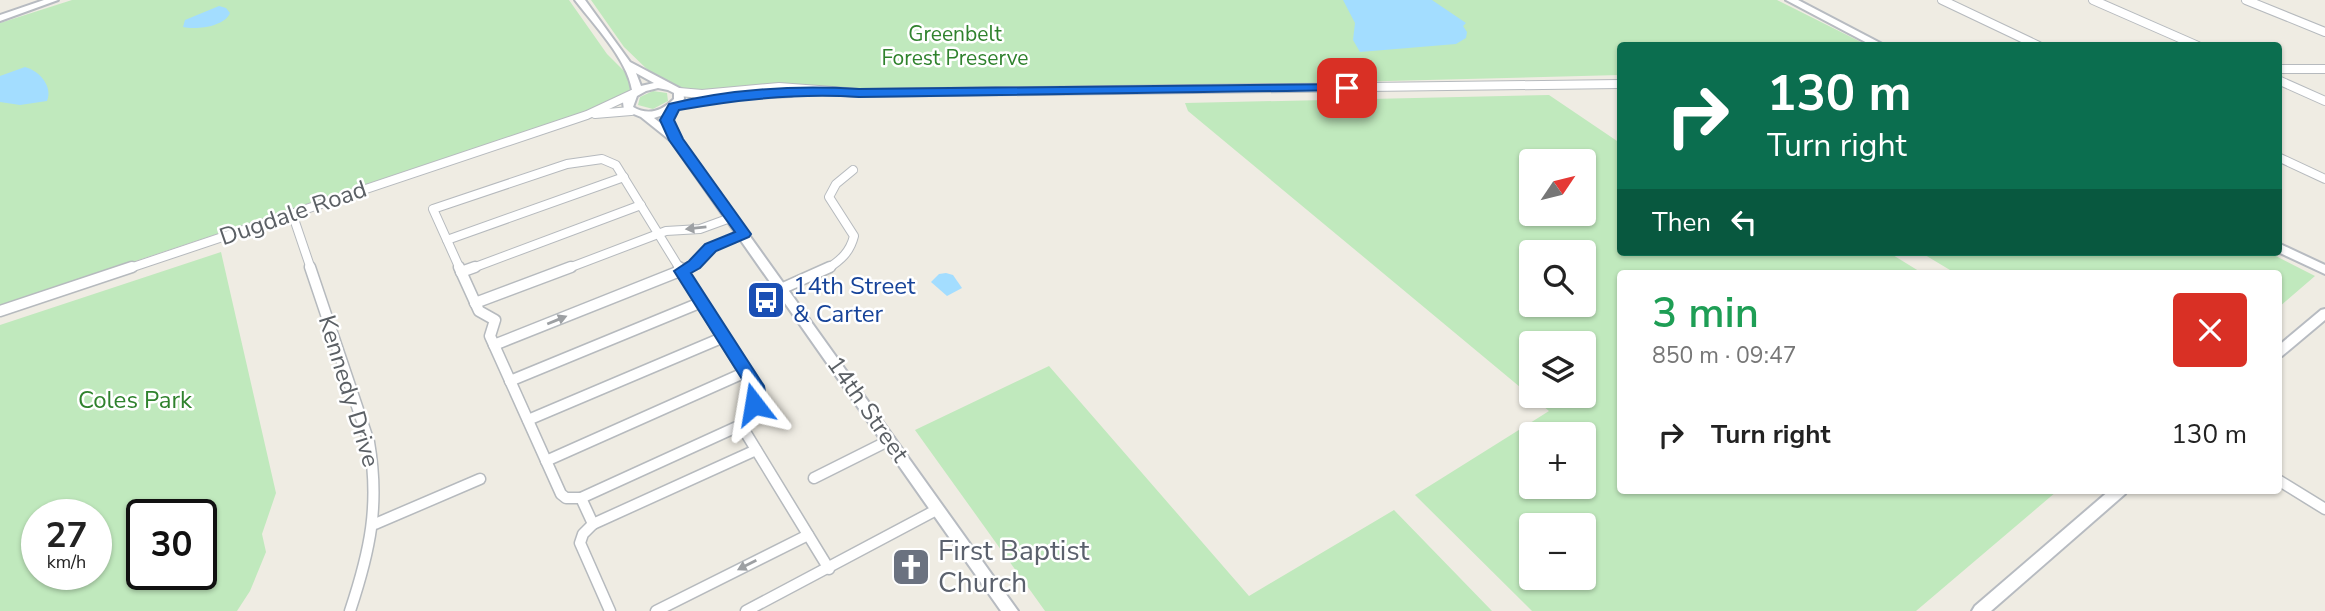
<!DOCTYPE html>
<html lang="en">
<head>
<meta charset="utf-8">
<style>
  :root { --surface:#fff; --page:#f2f2f2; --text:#222; --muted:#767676 }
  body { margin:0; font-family:"Nunito Sans",sans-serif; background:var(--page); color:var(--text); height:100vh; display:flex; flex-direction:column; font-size:26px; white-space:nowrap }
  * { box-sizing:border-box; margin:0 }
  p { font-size:23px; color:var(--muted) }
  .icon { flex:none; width:38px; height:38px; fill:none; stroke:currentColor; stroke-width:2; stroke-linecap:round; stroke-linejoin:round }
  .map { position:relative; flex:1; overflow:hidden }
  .drawer { position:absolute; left:1617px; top:270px; width:665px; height:224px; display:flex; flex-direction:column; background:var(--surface); border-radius:7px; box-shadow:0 2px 5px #0004 }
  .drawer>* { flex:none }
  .hud { position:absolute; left:1617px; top:42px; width:665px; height:214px; border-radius:7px; box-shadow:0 2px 5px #0004; background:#0b6e4f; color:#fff; overflow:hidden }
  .needle { width:46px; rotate:55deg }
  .fabs { position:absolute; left:1519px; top:149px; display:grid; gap:14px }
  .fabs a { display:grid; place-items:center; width:77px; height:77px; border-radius:7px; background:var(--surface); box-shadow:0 2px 5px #0004; font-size:35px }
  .speed { position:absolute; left:21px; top:499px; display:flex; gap:14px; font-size:35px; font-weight:700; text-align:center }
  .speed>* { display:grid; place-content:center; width:91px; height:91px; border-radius:50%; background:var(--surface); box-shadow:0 2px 5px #0004; line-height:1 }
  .speed small { font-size:18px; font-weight:400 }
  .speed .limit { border:4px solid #111; border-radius:10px; background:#fff; color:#111 }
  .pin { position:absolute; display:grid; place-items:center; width:60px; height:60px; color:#fff; margin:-30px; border-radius:14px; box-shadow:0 4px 10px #0006 }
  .me { position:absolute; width:77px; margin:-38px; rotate:346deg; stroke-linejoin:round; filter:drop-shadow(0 0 5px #0008) }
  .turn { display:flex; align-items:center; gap:24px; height:147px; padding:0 35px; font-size:32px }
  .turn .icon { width:91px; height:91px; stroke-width:2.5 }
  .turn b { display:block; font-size:49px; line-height:60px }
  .then { display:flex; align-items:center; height:66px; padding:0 35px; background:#0003; gap:14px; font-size:26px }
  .round { display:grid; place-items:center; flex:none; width:74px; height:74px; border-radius:7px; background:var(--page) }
  .summary { display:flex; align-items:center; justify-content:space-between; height:119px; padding:0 35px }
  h1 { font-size:42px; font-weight:600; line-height:52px; color:#1e9e55 }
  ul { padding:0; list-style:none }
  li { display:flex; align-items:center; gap:21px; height:91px; padding:0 35px }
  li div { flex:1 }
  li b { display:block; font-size:26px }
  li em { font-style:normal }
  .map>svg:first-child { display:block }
  .green { fill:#c0e9bd; fill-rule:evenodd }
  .water { fill:#a3ddff }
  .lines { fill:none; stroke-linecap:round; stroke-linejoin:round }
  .street-far1-casing { stroke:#b6babe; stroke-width:10 }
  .street-casing { stroke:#b6babe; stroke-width:13 }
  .secondary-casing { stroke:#b7bbc1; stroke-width:4 }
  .street-far1 { stroke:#fff; stroke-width:8 }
  .street { stroke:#fff; stroke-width:10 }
  .secondary { fill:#fff; fill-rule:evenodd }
  .oneway { fill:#9da0a3 }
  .route { fill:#1a73e8; stroke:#114b97; stroke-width:2 }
  .labels { text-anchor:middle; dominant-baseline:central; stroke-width:5; stroke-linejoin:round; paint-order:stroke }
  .far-park-label { font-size:21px; fill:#2f822d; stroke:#fff }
  .street-label { font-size:24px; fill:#5b6065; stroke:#fff }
  .transit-label { font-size:24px; fill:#164399; stroke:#fff; text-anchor:start }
  .park-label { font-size:24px; fill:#2f822d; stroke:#fff }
  .near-worship-label { font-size:28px; fill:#5b616d; stroke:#fff; text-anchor:start }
</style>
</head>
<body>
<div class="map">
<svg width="2325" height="611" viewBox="0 0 2325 611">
  <rect width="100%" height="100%" fill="#efece3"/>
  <g class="green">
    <path d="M72,0H569L607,54L630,77L632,85L629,91L602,106L0,306V23Z"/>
    <path d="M591,0H1777L1867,45L1620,46V75L916,93L752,85L705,91L681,89L652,74L624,47Z"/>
    <path d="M653,91L667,93L668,101L653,109L638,105L640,97Z"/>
    <path d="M1549,95L1620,143V252H1888L1922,273H1620V490L2056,492L1916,611H1532L1415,495L1549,411L1188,111L1185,103ZM1584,161V214H1531V161ZM1531,252H1584V304H1531ZM1531,343H1584V396H1531ZM1584,434V486H1531V434ZM1531,525H1584V578H1531Z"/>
    <path d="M221,252L276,493L262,534L266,552L250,591L237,611H0V325ZM96,514V574H37V514ZM142,514H201V574H142Z"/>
    <path d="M1920,252H2268L2315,276L2279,307L2278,273H1955Z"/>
    <path d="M1049,366L1249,596L1394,510L1492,611H1045L915,430Z"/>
  </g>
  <g class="water">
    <path d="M1343,0H1432L1466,23L1463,26L1467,32L1466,38L1456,44L1360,52L1353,40L1355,23Z"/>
    <path d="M219,6L226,8L230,13C224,27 196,30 183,27L185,20Z"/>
    <path d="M25,67C40,71 53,87 47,101L20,105L0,102V76Z"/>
    <path d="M946,273L953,275L962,288L947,296L931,282L939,274Z"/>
  </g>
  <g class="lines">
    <defs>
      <g id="street-far1">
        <path d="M1942,0L2039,46"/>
        <path d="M2093,0L2198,46"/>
        <path d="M2246,0L2325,32"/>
        <path d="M2278,69H2325"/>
        <path d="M2278,80L2325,101"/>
        <path d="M679,92L702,94L779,87L859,93L1620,84"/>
        <path d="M728,96L791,93"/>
        <path d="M673,107L711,98"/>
        <path d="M595,114L631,111"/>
        <path d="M2278,157L2325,179"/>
        <path d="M292,213L311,269"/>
        <path d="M447,240L624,177"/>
        <path d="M127,269L587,115L632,94"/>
        <path d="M460,269L433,209L567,164L602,159L616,165L680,269"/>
        <path d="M470,269L641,205"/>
        <path d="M566,269L666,231L700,229L733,217"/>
        <path d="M686,269L695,264L711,247L744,234"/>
        <path d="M827,269C841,260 850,252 854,236L829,197L836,184L853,170"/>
      </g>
      <g id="street">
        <path d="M310,267L369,442C380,505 370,551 350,611"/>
        <path d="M459,267L479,311L495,320L490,336L561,494L566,498H581L741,425L757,393L679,267"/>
        <path d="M461,272L475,267"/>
        <path d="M783,288L830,267"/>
        <path d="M475,303L571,267"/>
        <path d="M0,311L132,267"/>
        <path d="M494,345L690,267"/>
        <path d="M510,381L702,302"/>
        <path d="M528,420L724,337"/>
        <path d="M741,425L829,569"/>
        <path d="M546,461L746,372"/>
        <path d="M814,478L890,440"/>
        <path d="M2278,480L2325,509"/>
        <path d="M581,498L593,524L583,534L580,543L610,611"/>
        <path d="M375,524L480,479"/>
        <path d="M593,524L756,450"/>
        <path d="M656,611L808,535"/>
        <path d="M746,611L938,509"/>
      </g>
      <g id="secondary">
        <path d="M44,0H58L0,21V15Z"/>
        <path d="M575,0H585L630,62L683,90L684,99L676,108L672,120L681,140L1018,611H1001L671,141L641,117L624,110L623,102L632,90C627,59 594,25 575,0ZM636,73L654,83L641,86ZM658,88L668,90L674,93V99C662,111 648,116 633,107L637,96L646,91ZM663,115L662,120L664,126L654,118Z"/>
        <path d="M1786,0H1798L1886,46H1873Z"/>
        <path d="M2278,243L2325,265V274L2278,252Z"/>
        <path d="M2325,309V320L2282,356L2278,357V346L2321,310Z"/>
        <path d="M2110,490H2127L2125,494L1991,611H1972L1975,606Z"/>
      </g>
    </defs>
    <use href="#street-far1" class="street-far1-casing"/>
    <use href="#street" class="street-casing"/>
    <use href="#secondary" class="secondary-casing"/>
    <use href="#street-far1" class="street-far1"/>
    <use href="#street" class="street"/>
    <use href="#secondary" class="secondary"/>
  </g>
  <defs><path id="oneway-solid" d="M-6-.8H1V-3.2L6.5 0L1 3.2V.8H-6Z" transform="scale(1.75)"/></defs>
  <g class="oneway">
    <use href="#oneway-solid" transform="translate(696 228) rotate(174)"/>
    <use href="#oneway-solid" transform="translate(557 320) rotate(-22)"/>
    <use href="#oneway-solid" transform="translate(747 565) rotate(153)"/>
  </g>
  <path class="route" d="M1347,84L1351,85V90L859,97C798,93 739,99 679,110L674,120L683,139L751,234L749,237L716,251L700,268L691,273L764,386C766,394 764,401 760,408H748L745,404L747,387L674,271L689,261L705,244L735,232L669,140L660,120L669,104C731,89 796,85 859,89Z"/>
  <defs>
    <symbol id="bus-square" viewBox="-11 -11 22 22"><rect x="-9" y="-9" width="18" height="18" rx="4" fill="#1a4fb4" stroke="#fff"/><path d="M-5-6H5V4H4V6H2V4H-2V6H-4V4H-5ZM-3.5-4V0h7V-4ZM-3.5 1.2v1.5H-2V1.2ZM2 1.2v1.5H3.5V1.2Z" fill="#fff"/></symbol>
    <symbol id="church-square" viewBox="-11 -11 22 22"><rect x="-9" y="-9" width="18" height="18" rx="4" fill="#6b7280" stroke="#fff"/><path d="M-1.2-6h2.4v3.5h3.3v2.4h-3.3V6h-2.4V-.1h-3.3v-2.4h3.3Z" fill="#fff"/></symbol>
  </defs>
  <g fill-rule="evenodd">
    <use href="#bus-square" x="744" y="278" width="44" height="44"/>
    <use href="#church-square" x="889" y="545" width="44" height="44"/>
  </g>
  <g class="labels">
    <g class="far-park-label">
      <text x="955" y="34">Greenbelt<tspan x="955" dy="24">Forest Preserve</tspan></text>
    </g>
    <g class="street-label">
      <text transform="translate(293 213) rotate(-19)">Dugdale Road</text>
      <text transform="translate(349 391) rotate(73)">Kennedy Drive</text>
      <text transform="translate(868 409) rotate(55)">14th Street</text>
    </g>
    <g class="transit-label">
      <text x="793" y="286">14th Street<tspan x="793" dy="28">&amp; Carter</tspan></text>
    </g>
    <g class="park-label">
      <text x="135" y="400">Coles Park</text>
    </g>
    <g class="near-worship-label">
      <text x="938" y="551">First Baptist<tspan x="938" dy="32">Church</tspan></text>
    </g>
  </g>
</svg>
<div class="fabs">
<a><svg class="needle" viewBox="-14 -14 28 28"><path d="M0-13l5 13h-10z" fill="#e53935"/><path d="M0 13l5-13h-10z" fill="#767676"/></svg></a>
<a><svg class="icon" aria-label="search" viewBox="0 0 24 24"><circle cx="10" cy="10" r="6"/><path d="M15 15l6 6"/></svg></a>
<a><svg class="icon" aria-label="layers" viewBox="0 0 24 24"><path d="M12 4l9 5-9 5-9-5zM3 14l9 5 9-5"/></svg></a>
<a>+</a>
<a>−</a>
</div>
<div class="speed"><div>27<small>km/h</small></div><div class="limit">30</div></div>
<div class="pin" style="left:1347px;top:88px;background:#d93025"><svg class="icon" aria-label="arrive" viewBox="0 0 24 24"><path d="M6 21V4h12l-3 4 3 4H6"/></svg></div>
<svg class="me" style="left:754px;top:404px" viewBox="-20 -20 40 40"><path d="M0-17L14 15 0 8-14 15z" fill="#1a73e8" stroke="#fff" stroke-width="4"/></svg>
<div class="hud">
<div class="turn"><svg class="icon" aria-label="right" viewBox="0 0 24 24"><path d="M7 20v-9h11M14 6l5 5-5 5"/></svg><div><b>130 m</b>Turn right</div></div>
<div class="then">Then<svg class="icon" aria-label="left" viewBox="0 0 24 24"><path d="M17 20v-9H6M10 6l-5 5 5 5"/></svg></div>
</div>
<section class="drawer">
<div class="summary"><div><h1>3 min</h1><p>850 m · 09:47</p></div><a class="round" style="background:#d93025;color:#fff"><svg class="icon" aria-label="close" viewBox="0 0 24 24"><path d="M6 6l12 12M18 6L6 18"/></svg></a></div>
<ul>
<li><svg class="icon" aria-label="right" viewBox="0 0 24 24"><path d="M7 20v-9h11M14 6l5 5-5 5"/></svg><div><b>Turn right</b></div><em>130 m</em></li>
</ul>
</section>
</div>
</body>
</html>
